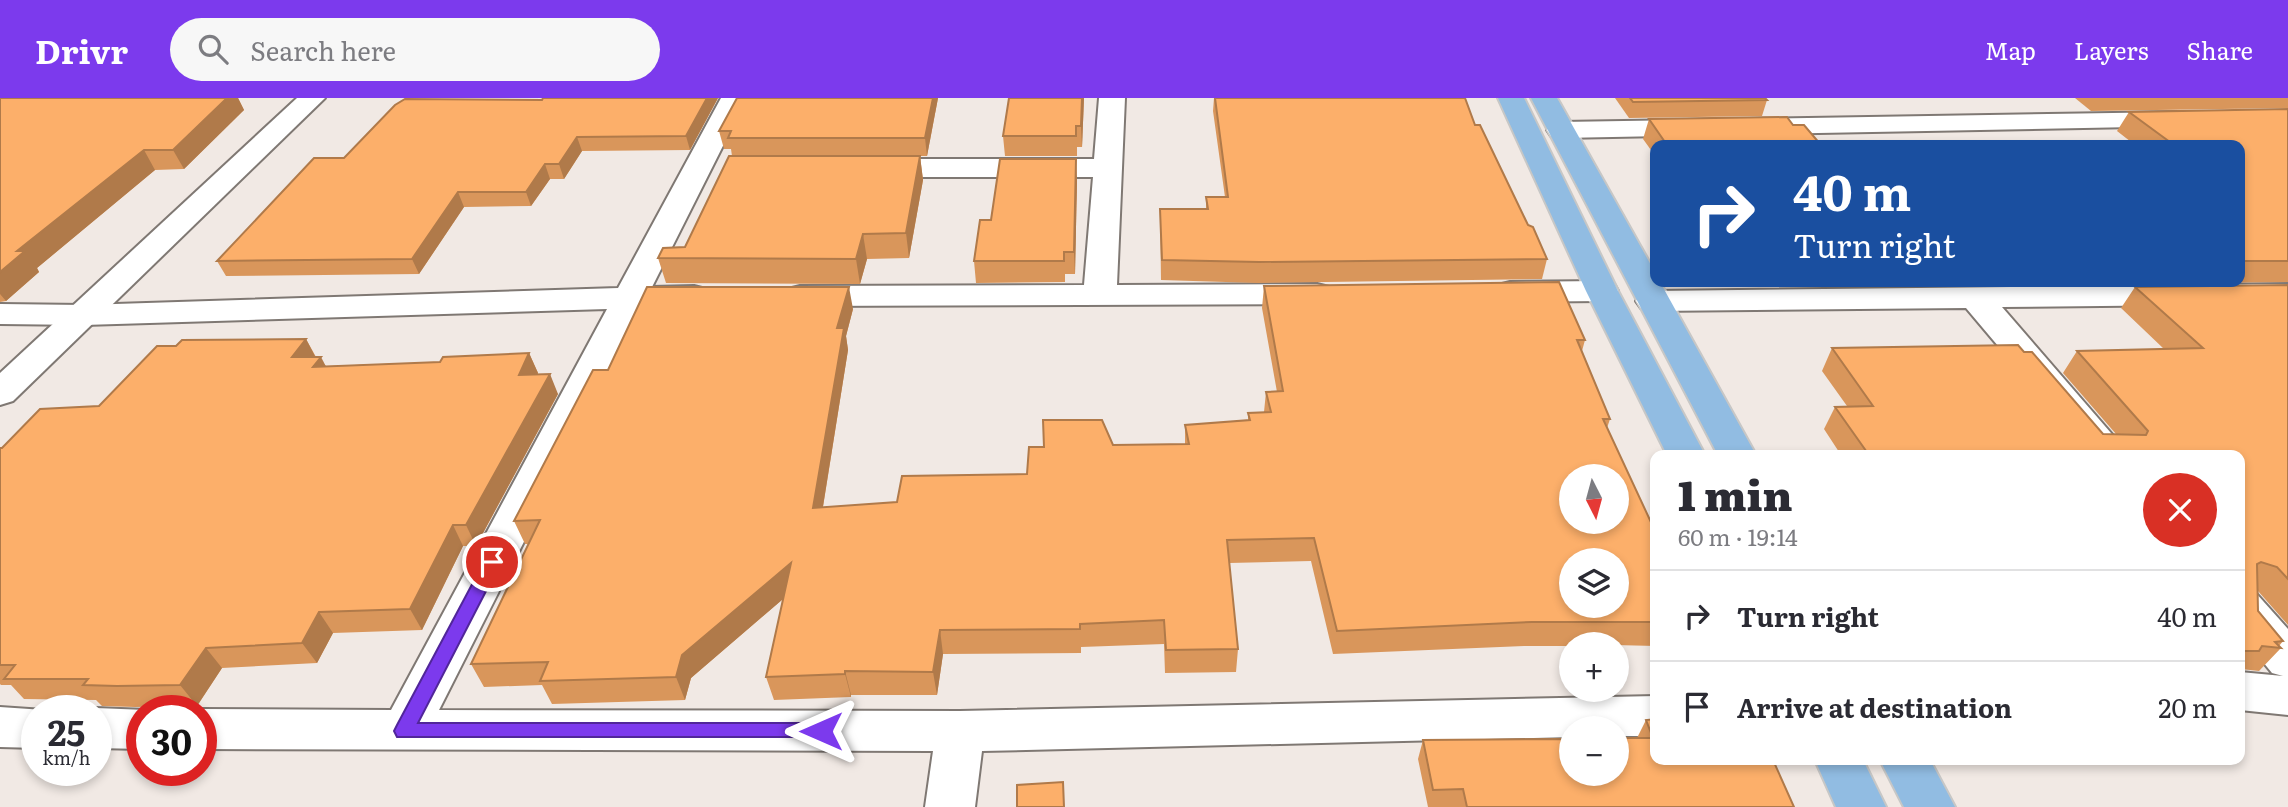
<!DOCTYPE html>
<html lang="en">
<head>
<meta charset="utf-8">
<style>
  :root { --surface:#fff; --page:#f7f7f7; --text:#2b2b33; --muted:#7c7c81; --line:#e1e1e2; --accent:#7c3aed }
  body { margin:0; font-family:Literata,serif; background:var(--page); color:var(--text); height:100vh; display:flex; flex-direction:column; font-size:26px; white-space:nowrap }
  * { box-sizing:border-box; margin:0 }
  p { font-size:23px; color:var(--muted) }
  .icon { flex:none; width:38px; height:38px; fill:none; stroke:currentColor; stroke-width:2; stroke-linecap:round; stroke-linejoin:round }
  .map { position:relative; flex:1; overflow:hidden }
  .sheet { position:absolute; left:1650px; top:352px; width:595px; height:315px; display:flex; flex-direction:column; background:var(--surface); border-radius:14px; box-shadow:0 4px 10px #0003 }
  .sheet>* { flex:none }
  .hud { position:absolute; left:1650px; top:42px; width:595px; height:147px; border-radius:14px; box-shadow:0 4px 10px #0003; background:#1a4fa0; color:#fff; overflow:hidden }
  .needle { width:46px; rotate:174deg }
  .controls { position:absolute; left:1559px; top:366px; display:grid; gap:14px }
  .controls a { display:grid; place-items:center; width:70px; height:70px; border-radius:50%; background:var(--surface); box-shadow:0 4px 10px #0003; font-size:35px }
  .speed { position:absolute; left:21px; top:597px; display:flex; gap:14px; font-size:35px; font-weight:700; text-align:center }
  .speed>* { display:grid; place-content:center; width:91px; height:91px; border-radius:50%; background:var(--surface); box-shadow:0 4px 10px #0003; line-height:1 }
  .speed small { font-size:18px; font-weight:400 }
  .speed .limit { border:10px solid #d22; background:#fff; color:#111 }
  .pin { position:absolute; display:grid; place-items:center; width:60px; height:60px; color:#fff; margin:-30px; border:4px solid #fff; border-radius:50%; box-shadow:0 2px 7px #0007 }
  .me { position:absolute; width:77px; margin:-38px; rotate:270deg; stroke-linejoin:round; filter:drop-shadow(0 0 5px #0008) }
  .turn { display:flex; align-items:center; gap:24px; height:147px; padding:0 28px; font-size:32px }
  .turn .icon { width:91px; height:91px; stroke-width:2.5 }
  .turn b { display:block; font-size:49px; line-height:60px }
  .round { display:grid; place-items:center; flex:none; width:74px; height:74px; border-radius:37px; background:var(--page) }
  .summary { display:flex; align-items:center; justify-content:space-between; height:119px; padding:0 28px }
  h1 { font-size:42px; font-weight:800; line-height:52px }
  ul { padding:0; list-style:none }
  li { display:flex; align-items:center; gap:21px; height:91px; padding:0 28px; border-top:2px solid var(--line) }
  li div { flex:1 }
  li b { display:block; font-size:26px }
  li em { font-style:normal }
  header { display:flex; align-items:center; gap:42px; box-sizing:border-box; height:98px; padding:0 35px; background:var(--accent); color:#fff }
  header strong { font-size:33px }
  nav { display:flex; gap:38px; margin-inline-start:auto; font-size:24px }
  .search { width:490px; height:63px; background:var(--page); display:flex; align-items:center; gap:18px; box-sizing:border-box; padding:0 24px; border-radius:38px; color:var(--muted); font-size:26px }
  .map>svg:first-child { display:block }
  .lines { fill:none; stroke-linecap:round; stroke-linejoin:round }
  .street-casing { stroke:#7f7873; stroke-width:4 }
  .secondary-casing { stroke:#7f7873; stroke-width:4 }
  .primary-casing { stroke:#c7c7c6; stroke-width:4 }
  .street { fill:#fff; fill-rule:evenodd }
  .secondary { fill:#fff; fill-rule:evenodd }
  .primary { fill:#91bce2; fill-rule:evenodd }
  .wall { fill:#d9965b }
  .shaded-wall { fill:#b07a4a }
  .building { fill:#fcaf6a; stroke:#b07a4a; stroke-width:2; fill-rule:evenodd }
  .route { fill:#7c3aed; stroke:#51269a; stroke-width:2 }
</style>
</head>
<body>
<header>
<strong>Drivr</strong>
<div class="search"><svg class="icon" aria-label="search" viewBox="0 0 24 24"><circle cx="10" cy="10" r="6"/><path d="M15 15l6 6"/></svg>Search here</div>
<nav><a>Map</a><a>Layers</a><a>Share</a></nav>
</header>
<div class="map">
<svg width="2288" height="709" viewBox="0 0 2288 709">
  <rect width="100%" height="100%" fill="#f1e9e4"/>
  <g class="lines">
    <defs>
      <g id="street">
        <path d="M721,0H747L652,189L694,188L706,191L711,198L706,205L642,210L439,612L960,613L1656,598V638H1617V630H1572V639L982,653L975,709H925L933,653L201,651V612H197L201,611L391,612L607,211L84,227L0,226V206L84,207L618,190Z"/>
        <path d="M1099,0H1125L1117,187L1317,186L1329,189L1334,196L1329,203L1317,206L800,208L788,205L783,198L788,191L800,188L1084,187L1093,79H871L861,76L857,70L861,64L871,61H1094Z"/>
        <path d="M2177,14L2187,16L2191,22L2187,28L1561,40L1551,38L1547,32L1551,26L1561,24Z"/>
        <path d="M1602,183L1614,186L1618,193L1614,200L1602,203L1510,204L1498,201L1493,194L1498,187L1510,184Z"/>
        <path d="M2288,186V206L2002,209L2130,357H2090L1966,210L1653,213L1641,210L1636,203L1641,196L1653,193Z"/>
        <path d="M2240,489L2255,494L2288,531V617L2240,612V574L2283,578L2272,575L2240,536Z"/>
        <path d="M0,609L44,612H37V650L0,649Z"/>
        <path d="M96,610L146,612H142V651L96,650V612H89Z"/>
      </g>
      <path id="secondary" d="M297,0H325L13,303L0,307V275Z"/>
      <g id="primary">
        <path d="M1498,0H1524L1618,193L1705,357H1667L1586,193Z"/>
        <path d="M1531,0H1557L1656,176V184H1660L1756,357H1718Z"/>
        <path d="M1815,662H1863L1886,709H1836Z"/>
        <path d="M1880,662H1930L1955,709H1904Z"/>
      </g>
    </defs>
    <use href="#street" class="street-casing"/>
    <use href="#secondary" class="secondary-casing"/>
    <use href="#primary" class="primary-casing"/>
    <use href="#street" class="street"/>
    <use href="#secondary" class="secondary"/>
    <use href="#primary" class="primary"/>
  </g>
  <g class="wall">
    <path d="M0,0H238L244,12L184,71L155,72L37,170L39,174L6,203L0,204Z"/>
    <path d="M543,0H718L690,52L582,53L564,81H550L531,108L464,109L419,176L226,178L217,163L344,60L542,2Z"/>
    <path d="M737,0H938L927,58H920L923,82L909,160L867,161L860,186L666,185L658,160L685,149L732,58L731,51H724L719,33Z"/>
    <path d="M1009,0H1084L1082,49H1077V58H1005L1003,38Z"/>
    <path d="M1214,0H1465L1475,27L1528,127L1547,161L1542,181L1258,185L1161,182L1160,111H1206V99H1225L1213,13Z"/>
    <path d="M1615,0H1765L1767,2L1762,18L1629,20Z"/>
    <path d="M2075,0H2288V10L2091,13Z"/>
    <path d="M2288,11V184L2094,186L2092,184H2240V47H2135L2117,33L2129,14Z"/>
    <path d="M1649,21L1793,27L1821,47H1656V59L1643,41Z"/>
    <path d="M1077,82L1075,176H1065V184L976,185L974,163L991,122Z"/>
    <path d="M2288,187V527L2258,493V513L2283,543L2279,548L2281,550L2259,573L2241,571L2240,573V357H1841L1824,331L1835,309L1847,308L1822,273L1832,250L2103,336H2116L2063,275L2077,253L2164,251L2121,210L2135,189Z"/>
    <path d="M1264,188L1585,242L1582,253L1610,321L1607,330L1656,435V548L1572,546V548H1524L1333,556L1311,463L1229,465L1238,551L1236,574L1165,575L1164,546L1081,549V555L943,556L937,597H851V599L774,602L766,579L783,501L691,580L685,602L552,606L542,587L484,589L471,566L528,446H525L514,423L608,272L853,211L846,238L848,252L823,409L897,404L1027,376L1113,347L1185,346V327L1248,322V315L1264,314L1266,294H1277L1262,210Z"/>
    <path d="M306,241L316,259L326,268L440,264L529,255L538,275L537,277L558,296L476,448H463L422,532L333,535L317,565L222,570L197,608L135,609L102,608L96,602L24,601L11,587H1L0,586V350L99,308Z"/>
    <path d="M1646,622L1794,709H1428L1418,661L1423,642L1637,640Z"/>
  </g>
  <g class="shaded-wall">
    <path d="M227,0H238L244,12L184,71L173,52Z"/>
    <path d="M707,0H718L690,52L686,38Z"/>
    <path d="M933,0H938L927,58L925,40Z"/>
    <path d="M1082,0H1084L1082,49L1081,28Z"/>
    <path d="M577,39L582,53L564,81L559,66Z"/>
    <path d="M144,52L155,72L37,170L39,174L6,203L0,196V174L17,153Z"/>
    <path d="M920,58L923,82L909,160L906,135Z"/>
    <path d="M1076,61L1077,82L1075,176L1074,154Z"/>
    <path d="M545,66L550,81L531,108L526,94Z"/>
    <path d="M458,94L464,109L419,176L412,161Z"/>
    <path d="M863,136L867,161L860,186L856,161Z"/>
    <path d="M849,189L853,211L846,238L848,252L819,433L813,410L837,230Z"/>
    <path d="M306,241L317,262L292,259Z"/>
    <path d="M529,255L538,275L528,297L519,277Z"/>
    <path d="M321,259L332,280L313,269Z"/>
    <path d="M550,276L558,296L476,448L466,427Z"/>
    <path d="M453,427L463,448L422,532L410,511Z"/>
    <path d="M791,465L797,489L691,580L685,602L676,579L682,557Z"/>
    <path d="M319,514L333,535L317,565L302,545Z"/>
    <path d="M940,532L943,556L937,597L933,574Z"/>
    <path d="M206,550L222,570L197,608L180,587Z"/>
    <path d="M845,573L851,597V599L845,576Z"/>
  </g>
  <g class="building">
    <path d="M0,0H227L173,52H144L17,153H25L0,174Z"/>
    <path d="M543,0H707L686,38L577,39L559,66H545L526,94H458L412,161L217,163L314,60H344L395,7L405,1L542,2Z"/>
    <path d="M737,0H933L925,40H728L731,33H719Z"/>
    <path d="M1009,0H1082L1081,28H1076V38H1003Z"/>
    <path d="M1215,0H1465L1475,27H1480L1528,127L1533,129L1547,161L1259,164L1162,162L1160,111H1208L1206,99H1228Z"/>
    <path d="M1630,0H1765L1767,2L1633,4Z"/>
    <path d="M2288,11V163H2240V47H2174L2129,14Z"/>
    <path d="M1787,19L1793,27H1804L1821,47H1667L1649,21Z"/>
    <path d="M729,58H920L906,135L863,136L856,161L658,160L663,150L685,149Z"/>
    <path d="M1000,61H1076L1074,154H1064V163H974L980,122H991Z"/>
    <path d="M1559,184L1585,242H1577L1610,321H1603L1656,435V524H1532L1337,533L1314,440L1227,442L1238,551L1166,552L1164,522L1080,526V531L940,532L933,574L845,573V576L766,579L791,465L682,557L676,579L540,583L548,564L471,566L540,422L514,423L593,272H608L647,189H849L837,230H844L813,410L897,404L902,378L1027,376L1029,349H1044L1043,322H1102L1113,347L1189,346L1185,327L1250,322L1248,315L1271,314L1266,294L1283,293L1264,188ZM1572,378H1617V424H1572ZM1572,462H1617V508H1572Z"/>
    <path d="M2288,187V481L2277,469L2261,464L2257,466L2258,513L2283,543L2275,544L2281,550L2262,548L2259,553H2240V357H1869L1835,309L1873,308L1832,250L2018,247L2024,254H2032L2103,336L2146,337L2148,333L2077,253L2203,250L2135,189Z"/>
    <path d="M306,241L292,259H321L313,269L440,264L443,259L529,255L519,277L550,276L466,427H453L410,511L319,514L302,545L206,550L180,587L117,588L83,587L88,581H4L15,567H0V350H2L40,311L99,308L157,248H176L182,242Z"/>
    <path d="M1656,621V662H1773L1794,709H1467L1463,691L1433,692L1423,642L1572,641V676H1617V640H1653L1646,622Z"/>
    <path d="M1063,684L1064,709H1017V687Z"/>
  </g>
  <path class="route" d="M492,458L501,464L418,625H821L828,627L831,633L828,639H397L394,633L397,627L484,464Z"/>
</svg>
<div class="controls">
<a><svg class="needle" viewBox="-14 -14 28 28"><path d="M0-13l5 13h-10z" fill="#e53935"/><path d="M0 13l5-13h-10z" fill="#7c7c81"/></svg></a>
<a><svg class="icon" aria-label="layers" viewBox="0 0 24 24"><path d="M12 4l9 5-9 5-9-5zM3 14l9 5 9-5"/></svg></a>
<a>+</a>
<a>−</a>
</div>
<div class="speed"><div>25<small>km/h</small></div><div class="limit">30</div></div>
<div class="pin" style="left:492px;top:464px;background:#d93025"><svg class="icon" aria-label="arrive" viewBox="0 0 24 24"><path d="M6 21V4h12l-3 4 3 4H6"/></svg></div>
<svg class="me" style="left:821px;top:633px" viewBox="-20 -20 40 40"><path d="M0-17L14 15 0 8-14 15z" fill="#7c3aed" stroke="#fff" stroke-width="4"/></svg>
<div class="hud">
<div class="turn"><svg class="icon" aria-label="right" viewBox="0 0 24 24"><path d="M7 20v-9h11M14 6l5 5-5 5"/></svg><div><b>40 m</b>Turn right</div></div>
</div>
<section class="sheet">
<div class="summary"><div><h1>1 min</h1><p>60 m · 19:14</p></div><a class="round" style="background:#d93025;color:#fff"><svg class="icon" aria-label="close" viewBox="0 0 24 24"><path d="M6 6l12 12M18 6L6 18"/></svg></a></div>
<ul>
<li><svg class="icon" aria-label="right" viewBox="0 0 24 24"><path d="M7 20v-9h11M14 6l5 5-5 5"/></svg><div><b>Turn right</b></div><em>40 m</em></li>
<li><svg class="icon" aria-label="arrive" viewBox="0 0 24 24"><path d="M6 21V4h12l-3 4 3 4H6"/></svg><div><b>Arrive at destination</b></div><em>20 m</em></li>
</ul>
</section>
</div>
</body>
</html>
